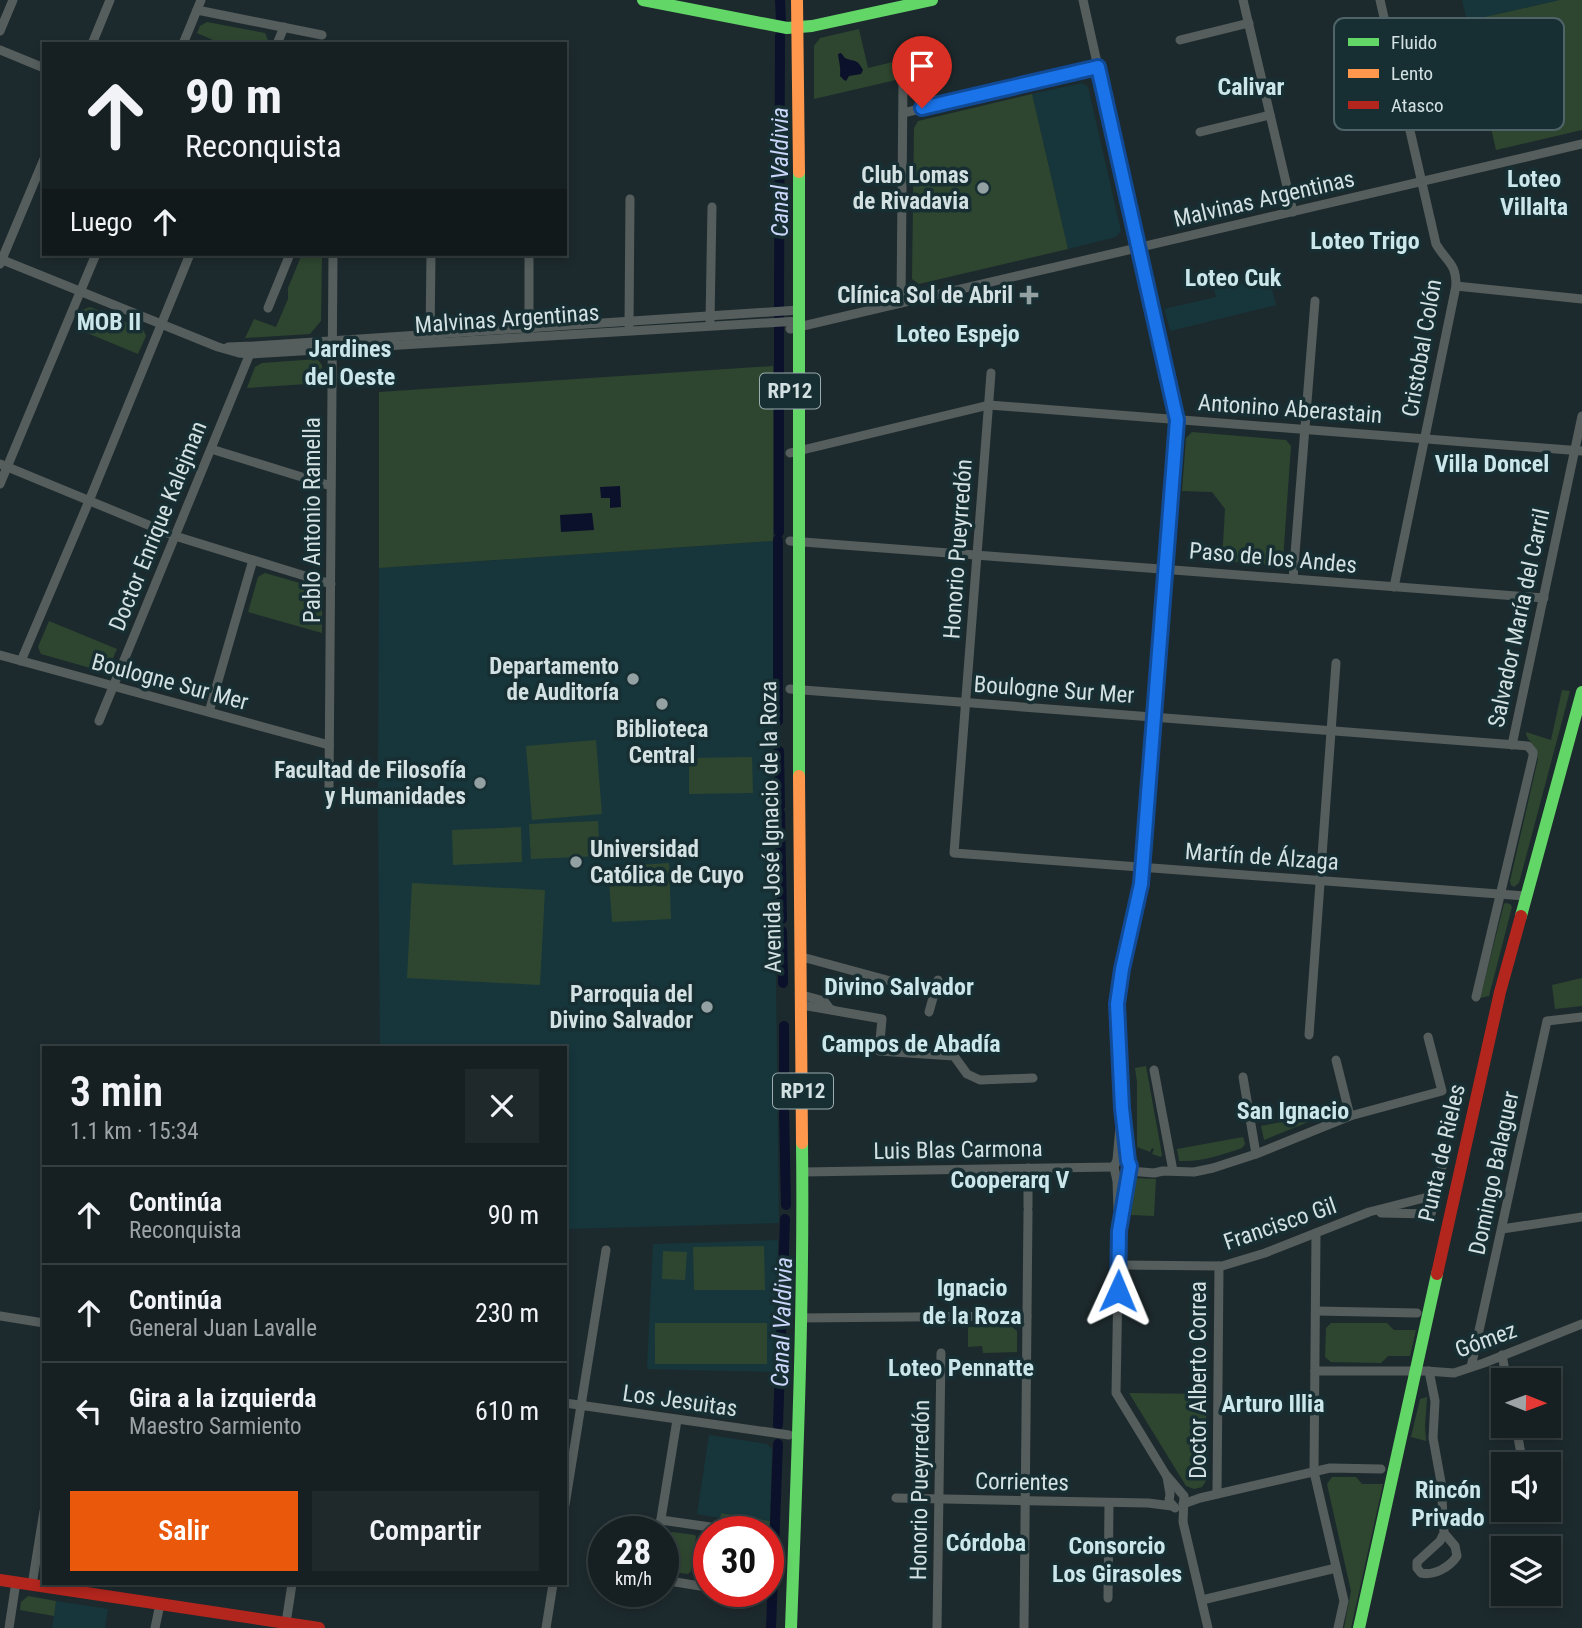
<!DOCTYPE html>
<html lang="es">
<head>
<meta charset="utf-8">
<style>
  :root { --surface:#162022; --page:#1f282a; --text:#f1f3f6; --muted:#9ea3a5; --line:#353e40; --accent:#ea580c }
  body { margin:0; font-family:"Roboto Condensed",sans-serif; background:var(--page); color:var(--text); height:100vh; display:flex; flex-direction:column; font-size:26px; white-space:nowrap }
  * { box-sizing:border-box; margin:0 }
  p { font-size:23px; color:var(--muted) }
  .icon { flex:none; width:38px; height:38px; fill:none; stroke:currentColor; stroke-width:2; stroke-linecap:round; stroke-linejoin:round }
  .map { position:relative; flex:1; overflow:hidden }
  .details { position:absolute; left:42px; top:1046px; width:525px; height:539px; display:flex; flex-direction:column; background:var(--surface); border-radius:0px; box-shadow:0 4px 10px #0003,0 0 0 2px var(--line) }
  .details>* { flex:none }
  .guide { position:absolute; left:42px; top:42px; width:525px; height:214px; border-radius:0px; box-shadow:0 4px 10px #0003,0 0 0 2px var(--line); background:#162022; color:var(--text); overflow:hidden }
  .needle { width:46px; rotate:91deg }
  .fabs { position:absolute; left:1491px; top:1368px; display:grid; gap:14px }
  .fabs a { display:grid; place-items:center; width:70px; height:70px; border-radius:0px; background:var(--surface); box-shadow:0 4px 10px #0003,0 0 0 2px var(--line); font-size:35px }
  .speed { position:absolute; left:588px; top:1516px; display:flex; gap:14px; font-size:35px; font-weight:700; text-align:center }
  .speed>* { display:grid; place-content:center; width:91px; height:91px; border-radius:50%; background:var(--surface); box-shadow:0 4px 10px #0003,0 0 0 2px var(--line); line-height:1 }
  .speed small { font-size:18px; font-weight:400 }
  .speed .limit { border:10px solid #d22; background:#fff; color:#111 }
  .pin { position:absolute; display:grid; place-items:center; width:60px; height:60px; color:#fff; margin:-72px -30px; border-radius:50% 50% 50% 0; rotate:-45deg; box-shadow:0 0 7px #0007 }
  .pin .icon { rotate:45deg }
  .me { position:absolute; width:77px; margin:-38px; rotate:1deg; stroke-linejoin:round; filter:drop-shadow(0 0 5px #0008) }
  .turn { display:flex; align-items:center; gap:24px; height:147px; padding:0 28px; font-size:32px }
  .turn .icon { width:91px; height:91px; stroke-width:2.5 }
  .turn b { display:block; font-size:49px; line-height:60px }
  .then { display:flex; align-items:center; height:66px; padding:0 28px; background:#0003; gap:14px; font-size:26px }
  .round { display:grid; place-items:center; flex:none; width:74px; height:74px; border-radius:0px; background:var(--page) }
  .summary { display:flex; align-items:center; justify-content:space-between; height:119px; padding:0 28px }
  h1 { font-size:42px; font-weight:600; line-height:52px }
  .cta { display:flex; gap:14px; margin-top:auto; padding:14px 28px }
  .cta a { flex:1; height:80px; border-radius:0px; background:var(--accent); color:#fff; font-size:28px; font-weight:600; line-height:80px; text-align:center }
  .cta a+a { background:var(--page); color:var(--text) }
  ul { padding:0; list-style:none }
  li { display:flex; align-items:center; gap:21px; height:98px; padding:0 28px; border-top:2px solid var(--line) }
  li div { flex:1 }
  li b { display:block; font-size:26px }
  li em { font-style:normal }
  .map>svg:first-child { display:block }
  .built { fill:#16363b }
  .green { fill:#2e4630 }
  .water { fill:#0b112a }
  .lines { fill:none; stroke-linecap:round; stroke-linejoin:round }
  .canal { stroke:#0b112a; stroke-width:10 }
  .street { stroke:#565e5d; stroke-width:9 }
  .fast { stroke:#63d668; stroke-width:12 }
  .slow { stroke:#ff974d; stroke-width:12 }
  .jam { stroke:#b3261e; stroke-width:12 }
  .route-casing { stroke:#114b97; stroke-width:18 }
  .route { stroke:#1a73e8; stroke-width:12 }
  .poi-dot { fill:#93a1a3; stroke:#172f33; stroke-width:2.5 }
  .labels { text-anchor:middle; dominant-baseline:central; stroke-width:7; stroke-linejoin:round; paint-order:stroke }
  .shield { fill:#172f33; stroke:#9bacae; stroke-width:2 }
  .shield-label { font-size:21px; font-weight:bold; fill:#d3e1e3 }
  .poi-label { font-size:23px; font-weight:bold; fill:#d3e1e3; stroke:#172f33; text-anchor:end }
  .street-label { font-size:23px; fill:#d3e1e3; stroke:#172f33 }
  .neighbourhood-label { font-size:24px; font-weight:bold; fill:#cbe7ec; stroke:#172f33 }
  .water-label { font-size:24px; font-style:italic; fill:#cbd6fa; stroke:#172f33 }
  .key { fill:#172f33; stroke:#4f6468; stroke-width:2 }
  .key-label { font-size:19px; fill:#d3e1e3 }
</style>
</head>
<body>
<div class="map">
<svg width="1582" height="1628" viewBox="0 0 1582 1628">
  <rect width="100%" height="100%" fill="#1d2a2d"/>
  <g class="built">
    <path d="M1462,0H1560L1467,21Z"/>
    <path d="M1082,83L1088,87L1121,231L1116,237L1068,249L1032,94Z"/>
    <path d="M1269,277L1276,305L1170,331L1164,309L1216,297L1214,289Z"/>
    <path d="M773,541V744L779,1223L565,1229V1048H380L378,803L379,568Z"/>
    <path d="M778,1240L774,1372L647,1369L653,1244Z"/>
    <path d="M709,1435L767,1444L772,1449L770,1521L721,1513L720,1518L697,1514Z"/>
    <path d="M56,1601L108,1609L105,1628H52Z"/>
  </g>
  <g class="green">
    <path d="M1560,0H1582V130L1496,150L1467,21Z"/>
    <path d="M207,22L265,33L268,40L267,44H222L197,33L200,26Z"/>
    <path d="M859,29L868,68L909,58L913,76L814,99V46L820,38Z"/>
    <path d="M1032,94L1068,249L919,284L912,279L914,128L918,121Z"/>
    <path d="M302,254H322L321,321L310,334L245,338L254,319L276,327L288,299V288Z"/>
    <path d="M90,307L143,329L146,336L138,354L75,328L82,310Z"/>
    <path d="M317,359L322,365V383L247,388L255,367L262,363Z"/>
    <path d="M773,366V541L379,568V392Z"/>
    <path d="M1192,432L1286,440L1291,446L1283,560L1277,565L1222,561L1225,509L1212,492L1182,491L1186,438Z"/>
    <path d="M265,573L317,588L322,595V633L248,612L258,577Z"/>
    <path d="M49,621L117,649L109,667L101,671L41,654L38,647Z"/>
    <path d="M1562,690L1570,691L1519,883L1514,887L1511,885L1510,881L1538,759C1538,745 1526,741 1526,732L1551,740Z"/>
    <path d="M596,740L602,814L532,820L526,746Z"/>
    <path d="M752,757L753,793L689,794V758Z"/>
    <path d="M598,821L600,856L531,859L529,824Z"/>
    <path d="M521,827L522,862L453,865L452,830Z"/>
    <path d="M669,863L671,919L612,922L608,867Z"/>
    <path d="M412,883L545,890L540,985L407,978Z"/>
    <path d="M1506,903L1510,904L1512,907L1489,996L1480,998L1504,904Z"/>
    <path d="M1582,978V1006L1555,1009L1552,985Z"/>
    <path d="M1146,1066L1162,1155L1161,1157L1152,1154L1154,1149L1152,1148L1150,1152L1137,1147V1082L1135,1068Z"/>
    <path d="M1338,1110L1264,1140L1261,1126Z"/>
    <path d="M1243,1137L1245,1144L1242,1148C1221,1155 1202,1162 1179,1161L1177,1149Z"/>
    <path d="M1136,1178L1156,1179L1154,1216L1131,1215Z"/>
    <path d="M764,1246L765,1290H694L693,1247Z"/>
    <path d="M663,1251L687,1252L685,1280L662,1279Z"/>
    <rect x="655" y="1323" width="112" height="41"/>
    <path d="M1331,1323H1387L1394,1330H1416L1410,1356H1388L1381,1363L1331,1362L1325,1357L1326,1328Z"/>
    <path d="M968,1327H1012L1017,1331V1352L983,1353L982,1346L968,1347Z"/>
    <path d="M1129,1393L1206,1394V1481L1202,1487L1194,1489L1186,1486Z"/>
    <path d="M1427,1397L1425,1426L1426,1441L1411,1437L1420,1399Z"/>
    <path d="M1332,1477H1356L1362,1484H1383L1351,1628H1344L1351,1591L1327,1484Z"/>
    <path d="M721,1513L770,1521L768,1565V1531H718Z"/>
    <path d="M672,1532L695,1535L696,1537L691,1571L688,1574L665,1571L663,1568L669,1534Z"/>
    <path d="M28,1596L56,1601L54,1616L20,1610L21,1602Z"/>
  </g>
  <g class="water">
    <path d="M841,53L845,58C854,62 857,58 863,70L861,74L849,76L846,81L844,80L840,76C841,68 839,62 838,54Z"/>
    <path d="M620,486L621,507L610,508V498H601L600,487Z"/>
    <path d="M592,513L594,530L561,532L560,515Z"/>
  </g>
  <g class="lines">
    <g class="canal">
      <path d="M780,0L781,21"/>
      <path d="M779,307L780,36"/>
      <path d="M779,318V316"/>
      <path d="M779,532V327"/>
      <path d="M778,721V540"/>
      <path d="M779,751L780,806"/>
      <path d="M780,813L782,919"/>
      <path d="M782,931L783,983"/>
      <path d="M784,1026V1104"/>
      <path d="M784,1112L786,1205"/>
      <path d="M778,1425L785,1219"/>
      <path d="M771,1628L778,1444"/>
    </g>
    <g class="street">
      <path d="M1083,0L1177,420L1141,884L1122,969L1117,1004L1122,1108L1128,1161L1130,1166L1119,1231"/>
      <path d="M1243,0L1293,212"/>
      <path d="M1380,0L1436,244C1447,263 1456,262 1456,286L1394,587"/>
      <path d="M197,10L322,35"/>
      <path d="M0,31L13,0"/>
      <path d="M1180,40L1249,23"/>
      <path d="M92,44L110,0"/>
      <path d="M183,44L201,0"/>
      <path d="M277,44L284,27"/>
      <path d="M0,50L44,68"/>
      <path d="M903,113L1098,67"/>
      <path d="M1200,132L1270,115"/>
      <path d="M529,254V332"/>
      <path d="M0,259L218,347L239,353L250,354L799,321"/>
      <path d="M0,264L44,159"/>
      <path d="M1456,286L1582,299"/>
      <path d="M901,303L903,83"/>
      <path d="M268,308L290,254"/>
      <path d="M710,321L712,207"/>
      <path d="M629,326L630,199"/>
      <path d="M790,329L1582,144"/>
      <path d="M430,338L431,254"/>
      <path d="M228,347L253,346L799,310"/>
      <path d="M991,373L954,853L1525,896"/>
      <path d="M211,449L331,486"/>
      <path d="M790,453L989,405L1582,451"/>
      <path d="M0,464L175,536L331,584"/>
      <path d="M0,484L96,254"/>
      <path d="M790,541L1544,598"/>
      <path d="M1293,579L1315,301"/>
      <path d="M0,655L329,745"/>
      <path d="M21,661L89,501L190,254"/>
      <path d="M790,689L1528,746L1533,752V756L1476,997"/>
      <path d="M209,712L253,560"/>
      <path d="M99,721L251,351"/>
      <path d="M1512,745L1582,416"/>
      <path d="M329,787L333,254"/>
      <path d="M802,957L935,993"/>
      <path d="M802,995L824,1001L830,1009L833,1010"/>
      <path d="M802,1005L882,1019L879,1051L954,1056L967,1074L980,1080L1033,1078"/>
      <path d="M929,1012L938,980"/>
      <path d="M1309,1035L1336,663"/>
      <path d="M1336,1060L1350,1116"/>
      <path d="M1154,1070L1173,1171"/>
      <path d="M1243,1077L1256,1154"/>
      <path d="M1028,1168V1207"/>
      <path d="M1129,1171L1154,1173L1163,1171L1194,1172L1213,1168L1256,1154L1350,1116L1442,1091L1428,1037"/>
      <path d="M803,1172L1114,1167"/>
      <path d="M1118,1209L1117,1181L1114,1167L1117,1160L1120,1127"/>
      <path d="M1381,1213L1431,1214L1447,1146"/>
      <path d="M1119,1227L1116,1393L1166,1475L1184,1496L1183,1522L1208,1628"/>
      <path d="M1502,1229L1582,1217"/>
      <path d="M1316,1233L1314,1472L1344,1601L1338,1628"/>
      <path d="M1118,1265L1222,1266L1265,1253L1369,1212L1436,1195"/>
      <path d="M1316,1311L1417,1313"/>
      <path d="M0,1316L44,1323"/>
      <path d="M801,1318L1027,1316"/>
      <path d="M1502,1355L1507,1381"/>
      <path d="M1471,1367L1547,1021L1582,1017"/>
      <path d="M1315,1371H1426L1454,1373L1484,1363L1582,1324"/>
      <path d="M1429,1371L1435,1401L1433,1438L1441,1482L1444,1533L1455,1546L1457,1556C1450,1567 1434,1576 1421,1573L1417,1568V1562L1440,1541L1444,1533"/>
      <path d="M565,1403L789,1435"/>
      <path d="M1516,1426L1523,1465"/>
      <path d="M1167,1477L1170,1494L1169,1501L1175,1508"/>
      <path d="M1217,1494L1219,1266"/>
      <path d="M896,1498L1148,1503L1172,1506"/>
      <path d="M1183,1504L1200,1498L1330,1468L1381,1469"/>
      <path d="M565,1505L606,1250"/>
      <path d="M661,1520L710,1527L709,1531"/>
      <path d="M659,1531L677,1420"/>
      <path d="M663,1580L700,1586L709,1534"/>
      <path d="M32,1585L44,1511"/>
      <path d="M1108,1598L1109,1503"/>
      <path d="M1202,1600L1336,1568"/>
      <path d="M286,1623L292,1584"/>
      <path d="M9,1628L16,1582"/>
      <path d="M155,1628L160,1604"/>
      <path d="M546,1628L553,1584"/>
      <path d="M937,1628L941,1353"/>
      <path d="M1024,1628L1028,1211"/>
    </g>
    <g class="fast">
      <path d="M643,0L787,28L812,26L932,0"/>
      <path d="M799,776V172"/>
      <path d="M1521,916L1582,692"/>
      <path d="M791,1628C797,1467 804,1305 802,1143"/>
      <path d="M1359,1628L1437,1274"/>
    </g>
    <g class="slow">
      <path d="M797,0L799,172"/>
      <path d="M799,776L802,1143"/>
    </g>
    <g class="jam">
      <path d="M1437,1274L1500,992L1521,916"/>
      <path d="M0,1580L319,1628"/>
    </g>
  </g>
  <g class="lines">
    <defs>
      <path id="route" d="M922,108L1098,67L1177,420L1141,884L1122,969L1117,1004L1122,1108L1128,1161L1130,1166L1119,1231L1118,1291"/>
    </defs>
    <use href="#route" class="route-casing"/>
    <use href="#route" class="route"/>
  </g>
  <g class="poi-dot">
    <circle cx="983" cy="188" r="7"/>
    <path d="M1025.5 284.5h7v7h7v7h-7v7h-7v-7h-7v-7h7z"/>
    <circle cx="633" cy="679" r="7"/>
    <circle cx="662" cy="704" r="7"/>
    <circle cx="480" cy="783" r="7"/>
    <circle cx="576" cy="862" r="7"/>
    <circle cx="707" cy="1007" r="7"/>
  </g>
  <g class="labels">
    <g class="shield">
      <rect x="760" y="373.5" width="60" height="35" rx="5"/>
      <rect x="773" y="1073.5" width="60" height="35" rx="5"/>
    </g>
    <g class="shield-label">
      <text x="790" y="391">RP12</text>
      <text x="803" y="1091">RP12</text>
    </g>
    <g class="poi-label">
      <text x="969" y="175">Club Lomas<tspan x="969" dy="26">de Rivadavia</tspan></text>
      <text x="1013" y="295">Clínica Sol de Abril</text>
      <text x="619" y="666">Departamento<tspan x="619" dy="26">de Auditoría</tspan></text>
      <text x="662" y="729" text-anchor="middle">Biblioteca<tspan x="662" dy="26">Central</tspan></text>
      <text x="466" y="770">Facultad de Filosofía<tspan x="466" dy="26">y Humanidades</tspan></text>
      <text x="590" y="849" text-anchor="start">Universidad<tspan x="590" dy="26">Católica de Cuyo</tspan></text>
      <text x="693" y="994">Parroquia del<tspan x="693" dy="26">Divino Salvador</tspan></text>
    </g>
    <g class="street-label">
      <text transform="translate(1264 199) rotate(-13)">Malvinas Argentinas</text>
      <text transform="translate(507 319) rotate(-4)">Malvinas Argentinas</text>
      <text transform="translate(1422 348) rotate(-80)">Cristobal Colón</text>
      <text transform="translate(1290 409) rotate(4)">Antonino Aberastain</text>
      <text transform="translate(312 520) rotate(-90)">Pablo Antonio Ramella</text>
      <text transform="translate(158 526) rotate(-68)">Doctor Enrique Kalejman</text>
      <text transform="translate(958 549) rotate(-86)">Honorio Pueyrredón</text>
      <text transform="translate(1273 558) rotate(5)">Paso de los Andes</text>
      <text transform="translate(1519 618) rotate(-78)">Salvador María del Carril</text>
      <text transform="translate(170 682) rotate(15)">Boulogne Sur Mer</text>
      <text transform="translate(1054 690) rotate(4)">Boulogne Sur Mer</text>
      <text transform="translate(771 827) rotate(-91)">Avenida José Ignacio de la Roza</text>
      <text transform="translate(1262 857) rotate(4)">Martín de Álzaga</text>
      <text transform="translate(958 1150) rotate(-1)">Luis Blas Carmona</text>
      <text transform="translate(1442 1153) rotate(-77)">Punta de Rieles</text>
      <text transform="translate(1494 1173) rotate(-78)">Domingo Balaguer</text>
      <text transform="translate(1280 1224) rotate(-19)">Francisco Gil</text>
      <text transform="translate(1486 1340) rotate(-20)">Gómez</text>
      <text transform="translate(1198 1380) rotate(-90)">Doctor Alberto Correa</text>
      <text transform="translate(680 1401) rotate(8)">Los Jesuitas</text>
      <text transform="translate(1022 1482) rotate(1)">Corrientes</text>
      <text transform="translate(920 1490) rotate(-89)">Honorio Pueyrredón</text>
    </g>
    <g class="neighbourhood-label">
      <text x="1251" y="87">Calivar</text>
      <text x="1534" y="179">Loteo<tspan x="1534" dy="28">Villalta</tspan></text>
      <text x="1365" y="241">Loteo Trigo</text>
      <text x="1233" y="278">Loteo Cuk</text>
      <text x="109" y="322">MOB II</text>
      <text x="958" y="334">Loteo Espejo</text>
      <text x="350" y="349">Jardines<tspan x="350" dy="28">del Oeste</tspan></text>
      <text x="1492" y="464">Villa Doncel</text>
      <text x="899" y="987">Divino Salvador</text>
      <text x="911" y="1044">Campos de Abadía</text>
      <text x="1293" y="1111">San Ignacio</text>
      <text x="1010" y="1180">Cooperarq V</text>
      <text x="972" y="1288">Ignacio<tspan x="972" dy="28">de la Roza</tspan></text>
      <text x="961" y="1368">Loteo Pennatte</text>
      <text x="1273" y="1404">Arturo Illia</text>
      <text x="1448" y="1490">Rincón<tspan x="1448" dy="28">Privado</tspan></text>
      <text x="986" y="1543">Córdoba</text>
      <text x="1117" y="1546">Consorcio<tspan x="1117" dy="28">Los Girasoles</tspan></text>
    </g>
    <g class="water-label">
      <text transform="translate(780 172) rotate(-90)">Canal Valdivia</text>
      <text transform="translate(782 1322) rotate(-88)">Canal Valdivia</text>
    </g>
  </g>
  <rect x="1334" y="18" width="230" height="112" rx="10" class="key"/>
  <rect x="1348" y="38" width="31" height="8" fill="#63d668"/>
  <rect x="1348" y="69" width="31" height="9" fill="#ff974d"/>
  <rect x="1348" y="101" width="31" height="8" fill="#b3261e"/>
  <g class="key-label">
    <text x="1391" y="49">Fluido</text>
    <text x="1391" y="80">Lento</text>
    <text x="1391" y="112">Atasco</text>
  </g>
</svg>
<div class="fabs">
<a><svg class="needle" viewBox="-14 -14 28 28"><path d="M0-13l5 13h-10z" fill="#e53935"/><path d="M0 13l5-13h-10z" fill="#9ea3a5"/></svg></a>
<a><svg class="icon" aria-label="sound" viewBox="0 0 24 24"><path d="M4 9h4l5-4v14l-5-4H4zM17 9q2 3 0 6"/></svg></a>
<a><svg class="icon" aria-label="layers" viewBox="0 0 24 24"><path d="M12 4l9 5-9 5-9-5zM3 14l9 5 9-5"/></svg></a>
</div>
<div class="speed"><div>28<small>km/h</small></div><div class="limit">30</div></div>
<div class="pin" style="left:922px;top:108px;background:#d93025"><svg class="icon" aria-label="arrive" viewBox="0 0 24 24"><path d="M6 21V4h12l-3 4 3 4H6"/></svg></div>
<svg class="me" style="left:1118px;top:1291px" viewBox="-20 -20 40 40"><path d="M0-17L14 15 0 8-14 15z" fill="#1a73e8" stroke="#fff" stroke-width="4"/></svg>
<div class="guide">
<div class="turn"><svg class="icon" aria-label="ahead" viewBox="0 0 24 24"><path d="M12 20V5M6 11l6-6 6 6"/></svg><div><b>90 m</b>Reconquista</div></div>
<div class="then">Luego<svg class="icon" aria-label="ahead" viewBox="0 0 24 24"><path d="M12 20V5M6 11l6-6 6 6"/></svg></div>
</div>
<section class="details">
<div class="summary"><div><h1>3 min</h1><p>1.1 km · 15:34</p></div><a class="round"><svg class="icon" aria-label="close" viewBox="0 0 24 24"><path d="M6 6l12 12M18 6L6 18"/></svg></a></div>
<ul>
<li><svg class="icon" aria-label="ahead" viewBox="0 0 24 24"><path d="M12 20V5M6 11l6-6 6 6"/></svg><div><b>Continúa</b><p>Reconquista</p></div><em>90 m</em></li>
<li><svg class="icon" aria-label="ahead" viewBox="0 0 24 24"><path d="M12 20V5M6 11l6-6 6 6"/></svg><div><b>Continúa</b><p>General Juan Lavalle</p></div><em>230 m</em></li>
<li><svg class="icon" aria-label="left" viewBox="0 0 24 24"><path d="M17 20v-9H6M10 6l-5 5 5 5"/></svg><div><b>Gira a la izquierda</b><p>Maestro Sarmiento</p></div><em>610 m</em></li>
</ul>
<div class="cta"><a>Salir</a><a>Compartir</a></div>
</section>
</div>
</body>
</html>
